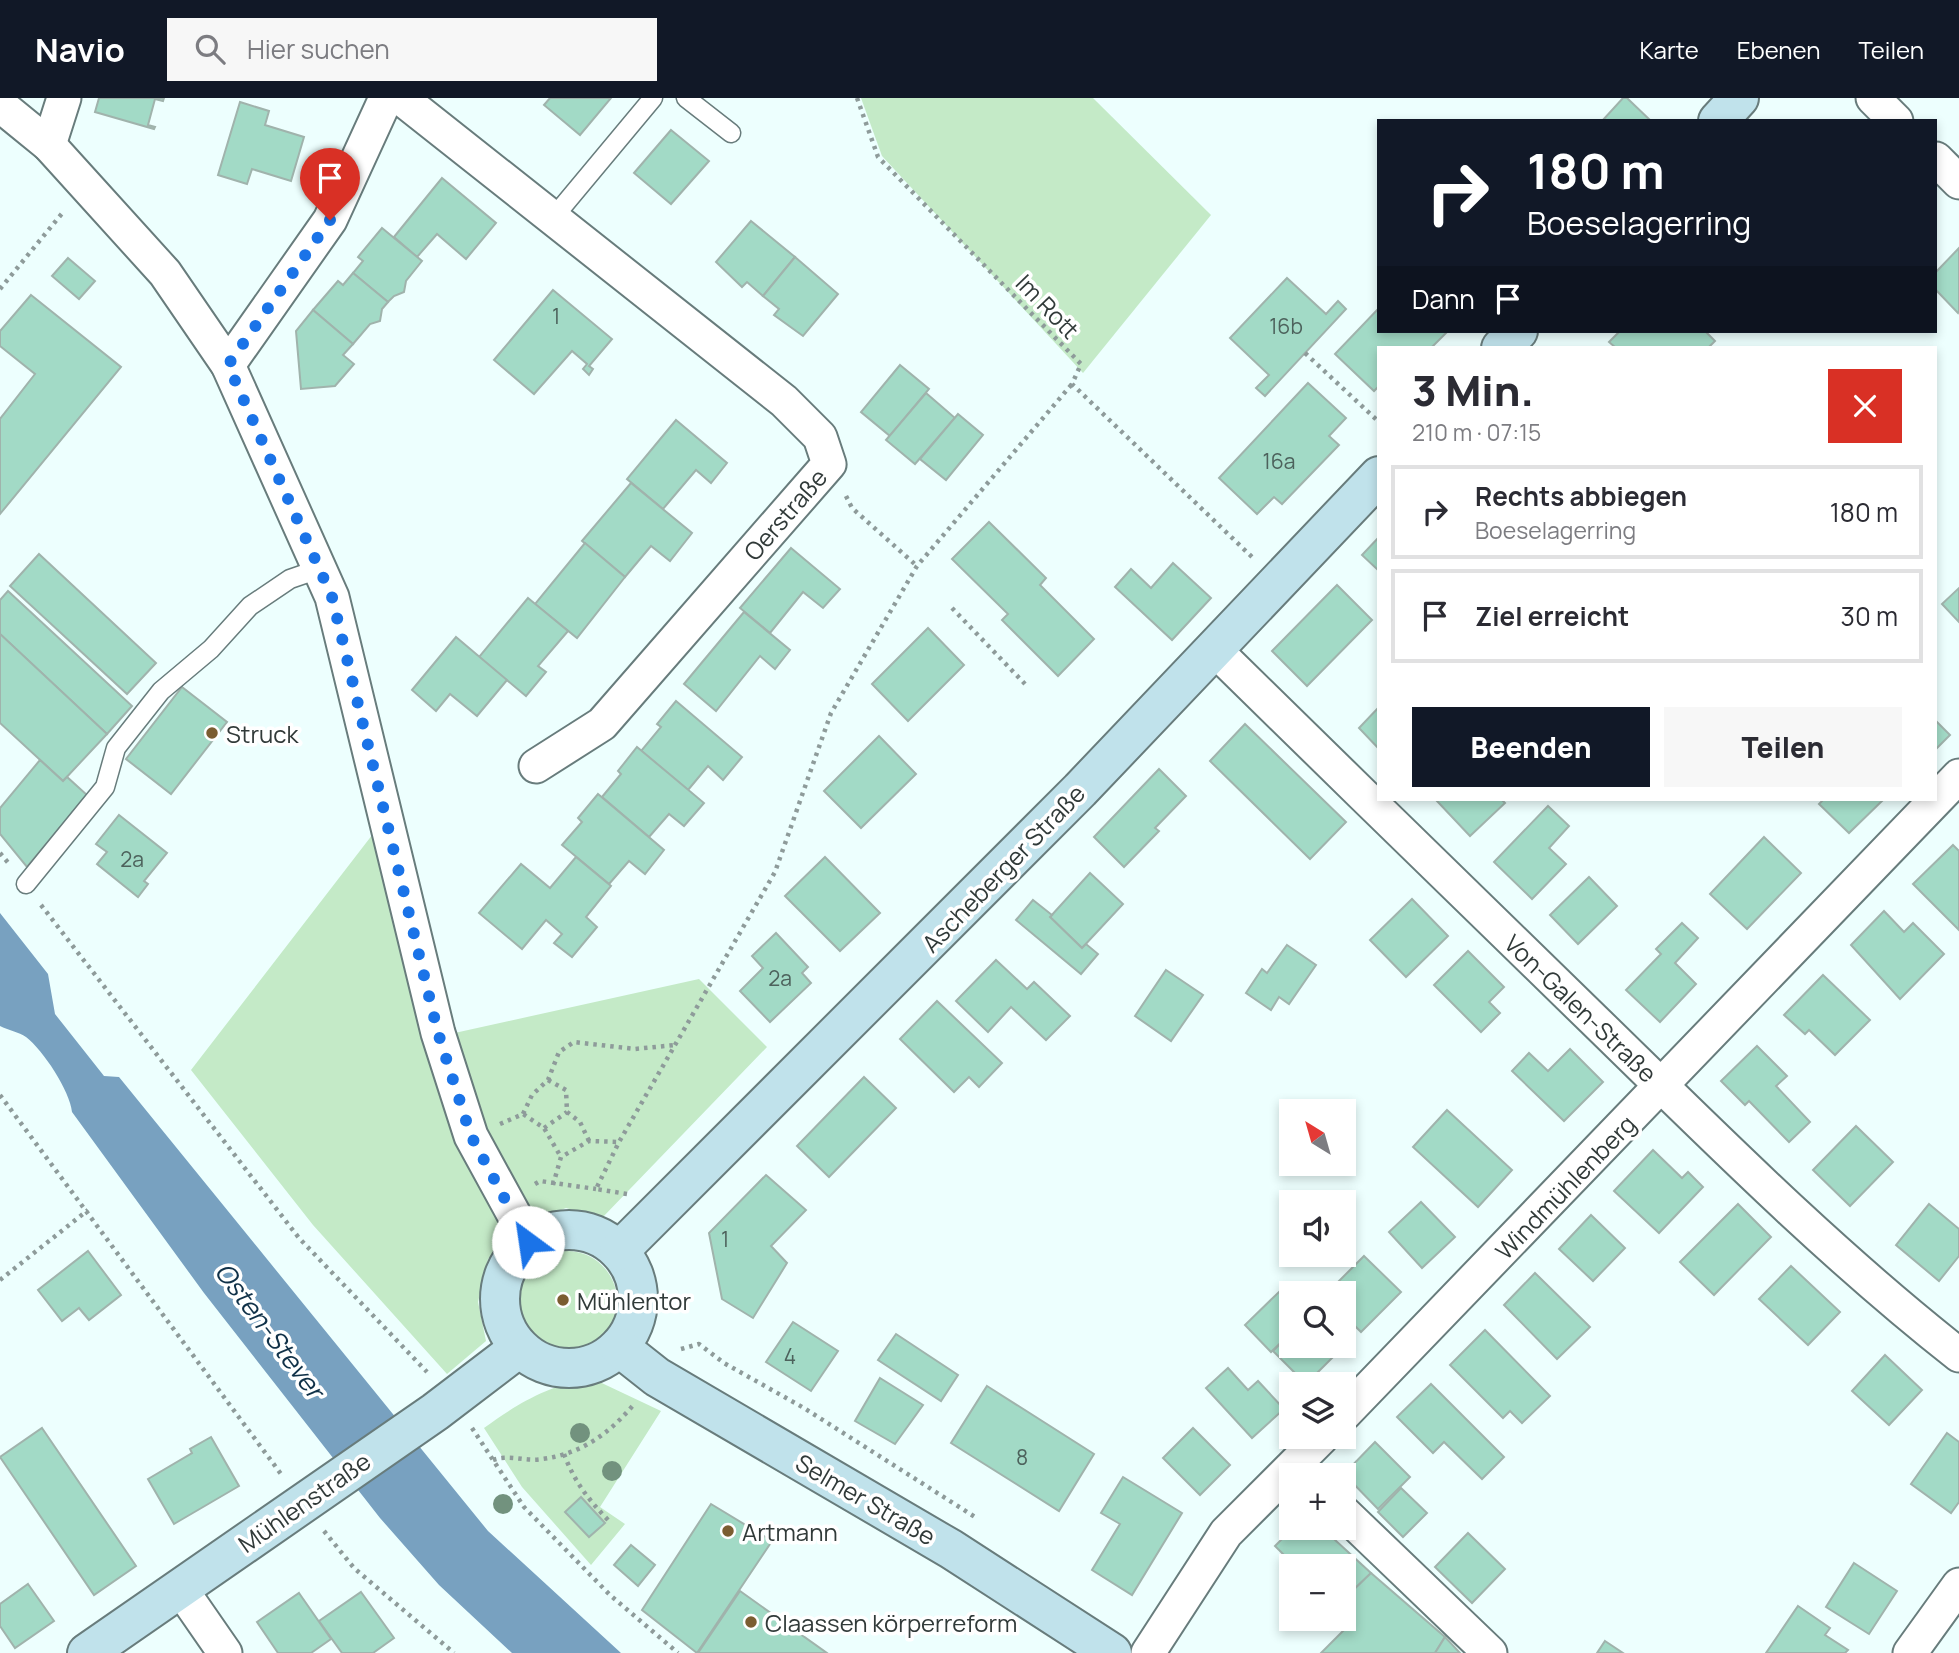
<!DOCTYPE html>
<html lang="de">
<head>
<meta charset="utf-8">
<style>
  :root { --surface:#fff; --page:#f7f7f7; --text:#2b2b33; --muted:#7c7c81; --line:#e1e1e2; --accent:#111827 }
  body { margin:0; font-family:Manrope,sans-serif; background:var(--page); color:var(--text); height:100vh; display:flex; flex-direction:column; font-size:26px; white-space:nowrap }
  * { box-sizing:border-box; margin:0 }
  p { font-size:23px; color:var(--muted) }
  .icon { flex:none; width:38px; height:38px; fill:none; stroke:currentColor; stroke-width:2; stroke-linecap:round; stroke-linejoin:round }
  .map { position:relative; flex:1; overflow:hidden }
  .sheet { position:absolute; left:1377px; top:248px; width:560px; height:455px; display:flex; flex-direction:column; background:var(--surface); border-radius:0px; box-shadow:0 4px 10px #0003 }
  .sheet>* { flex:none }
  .hud { position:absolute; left:1377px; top:21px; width:560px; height:214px; border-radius:0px; box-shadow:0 4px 10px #0003; background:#111827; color:#fff; overflow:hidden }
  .needle { width:46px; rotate:323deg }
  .fabs { position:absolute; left:1279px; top:1001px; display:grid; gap:14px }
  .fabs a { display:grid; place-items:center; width:77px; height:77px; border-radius:0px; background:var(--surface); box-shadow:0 4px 10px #0003; font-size:35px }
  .pin { position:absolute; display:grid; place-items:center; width:60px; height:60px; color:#fff; margin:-72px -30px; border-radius:50% 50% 50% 0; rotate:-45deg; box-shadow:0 0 7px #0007 }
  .pin .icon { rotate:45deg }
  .me { position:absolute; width:77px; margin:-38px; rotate:329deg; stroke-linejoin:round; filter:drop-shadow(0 0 5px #0008) }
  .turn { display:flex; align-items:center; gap:24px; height:147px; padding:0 35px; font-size:32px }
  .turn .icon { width:91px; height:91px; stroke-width:2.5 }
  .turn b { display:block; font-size:49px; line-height:60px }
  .then { display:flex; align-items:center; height:66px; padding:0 35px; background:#0003; gap:14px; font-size:26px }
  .round { display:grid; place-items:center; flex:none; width:74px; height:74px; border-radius:0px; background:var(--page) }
  .overview { display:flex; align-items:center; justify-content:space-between; height:119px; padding:0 35px }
  h1 { font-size:42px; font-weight:800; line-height:52px }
  .action { display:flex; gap:14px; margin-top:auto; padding:14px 35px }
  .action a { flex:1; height:80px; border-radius:0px; background:var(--accent); color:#fff; font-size:28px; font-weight:800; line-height:80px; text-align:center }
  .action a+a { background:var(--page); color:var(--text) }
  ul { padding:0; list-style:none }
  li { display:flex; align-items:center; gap:21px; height:94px; margin:0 14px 10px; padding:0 21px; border:4px solid var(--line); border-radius:0px }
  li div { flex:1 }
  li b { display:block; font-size:26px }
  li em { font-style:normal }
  header { display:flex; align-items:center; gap:42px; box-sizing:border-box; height:98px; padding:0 35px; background:var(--accent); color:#fff }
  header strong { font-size:33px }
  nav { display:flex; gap:38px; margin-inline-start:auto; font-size:24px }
  .search { width:490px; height:63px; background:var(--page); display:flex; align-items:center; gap:18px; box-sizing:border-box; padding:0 24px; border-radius:0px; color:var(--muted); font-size:26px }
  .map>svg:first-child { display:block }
  .green { fill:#c4eac7 }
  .water { fill:#78a1c0 }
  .building { fill:#a2dac6; stroke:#a0b3ac; stroke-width:2 }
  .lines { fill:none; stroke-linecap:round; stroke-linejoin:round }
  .lane-casing { stroke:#687c7c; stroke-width:21 }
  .street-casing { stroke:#687c7c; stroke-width:37 }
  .secondary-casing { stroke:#687c7c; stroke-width:42 }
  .path { stroke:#8e9b9a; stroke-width:4.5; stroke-dasharray:3.5 5; stroke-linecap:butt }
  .lane { stroke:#fff; stroke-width:18 }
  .street { stroke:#fff; stroke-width:33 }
  .secondary { stroke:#c0e2eb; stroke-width:38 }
  .tree { fill:#72927e }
  .route { stroke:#1a73e8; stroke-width:12; stroke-dasharray:0 21.6 }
  .poi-dot { fill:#7b5d31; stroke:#fff; stroke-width:2.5 }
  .labels { text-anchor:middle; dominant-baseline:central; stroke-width:7; stroke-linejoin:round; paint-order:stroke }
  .number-label { font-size:21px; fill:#4d625c }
  .street-label { font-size:24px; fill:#313a39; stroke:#fff }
  .poi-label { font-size:24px; fill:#313a39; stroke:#fff; text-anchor:start }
  .water-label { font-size:26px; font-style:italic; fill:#103148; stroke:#fff }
</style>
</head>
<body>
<header>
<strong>Navio</strong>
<div class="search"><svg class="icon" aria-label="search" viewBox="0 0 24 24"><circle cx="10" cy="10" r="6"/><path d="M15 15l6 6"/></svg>Hier suchen</div>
<nav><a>Karte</a><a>Ebenen</a><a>Teilen</a></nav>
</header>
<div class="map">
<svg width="1959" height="1555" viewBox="0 0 1959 1555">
  <rect width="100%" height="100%" fill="#edfffe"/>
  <g class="green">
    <path d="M861,0H1093L1211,117L1083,275L882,58Z"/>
    <path d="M386,719L441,938L699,881L767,949L602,1120L566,1110L520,1128L488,1161L478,1204L486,1243L447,1276L313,1127L191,972Z"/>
    <circle cx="567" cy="1203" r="50"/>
    <path d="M589,1279L661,1313L600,1409L625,1426L591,1467L522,1389L484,1330C520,1304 545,1290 589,1279Z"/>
  </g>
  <path class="water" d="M0,815L48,876L55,916L104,978L119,979L488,1433L621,1555H512L439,1487L380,1420L204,1195L72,1014C70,993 43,952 26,939C19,934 8,932 0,928Z"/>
  <g class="building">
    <path d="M99,0H164L163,3L155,1L148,27L155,29L154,31L95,14Z"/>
    <path d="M550,0H611L580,37L544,7Z"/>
    <path d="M1623,0H1627L1651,23H1602Z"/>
    <path d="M240,4L269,13L265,27L304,39L291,83L252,71L247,86L218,77Z"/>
    <path d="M671,32L709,63L671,106L634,75Z"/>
    <path d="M442,80L496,125L466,161L437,136L417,159L394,139Z"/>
    <path d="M751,123L795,159L763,198L747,184L742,189L716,164Z"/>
    <path d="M382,130L422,163L406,183L404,194L394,198L388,204L353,175L363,163L358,159Z"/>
    <path d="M1959,150V213L1958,215L1936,192V174Z"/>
    <path d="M795,159L838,196L803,238L774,217L779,211L763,198Z"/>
    <path d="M68,160L95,183L79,201L52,178Z"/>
    <path d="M353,175L388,204L382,211L380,223L370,226L353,246L313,212L338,183L343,187Z"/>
    <path d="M1287,180L1326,216L1338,203L1346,211L1265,298L1256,290L1269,277L1230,240Z"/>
    <path d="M553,192L612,241L589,268L593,271L589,277L583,271L587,266L572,253L534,296L494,262Z"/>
    <path d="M31,197L121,269L0,416V321L35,276L0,248V233Z"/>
    <path d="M1379,210V233H1448L1431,250H1379V288L1374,293L1335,256Z"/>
    <path d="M313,212L353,246L343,257L354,266L335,288L301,291L296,233Z"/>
    <path d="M1620,233H1705L1715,243L1708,250H1616L1609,244Z"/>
    <path d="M900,267L929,291L890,338L861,314Z"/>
    <path d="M1308,285L1346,320L1329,338L1339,347L1282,406L1274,399L1257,416L1219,380Z"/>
    <path d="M926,295L955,320L915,366L886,342Z"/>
    <path d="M958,316L983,337L946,382L920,361Z"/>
    <path d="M676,322L727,365L711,385L696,372L663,411L627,381Z"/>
    <path d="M631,385L692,435L670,463L651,448L625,479L582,443Z"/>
    <path d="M989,424L1046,480L1040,487L1094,541L1058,578L1002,522L1008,516L952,461Z"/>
    <path d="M1379,439V473L1362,457Z"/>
    <path d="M585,445L625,479L577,540L535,506Z"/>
    <path d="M791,450L840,491L823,510L803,494L770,535L740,510Z"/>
    <path d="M39,456L156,565L127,596L10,488Z"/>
    <path d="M1173,465L1211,500L1172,542L1115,489L1131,471L1151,490Z"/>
    <path d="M1337,487L1372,522L1307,588L1272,553Z"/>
    <path d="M1959,490V524L1942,506Z"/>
    <path d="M8,493L132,608L107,636L0,536V502Z"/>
    <path d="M528,500L568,533L538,568L546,574L526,598L479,559Z"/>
    <path d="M744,514L790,552L775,571L760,558L716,613L684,586Z"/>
    <path d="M928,530L964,567L908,623L872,586Z"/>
    <path d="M0,536L107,636L63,683L0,625Z"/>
    <path d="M456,539L507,582L477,618L450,596L436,613L412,592Z"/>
    <path d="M182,589L227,624L171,696L126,661Z"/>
    <path d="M676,603L742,659L723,682L708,668L688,692L641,653L661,629L657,626Z"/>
    <path d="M1379,609V651L1359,630Z"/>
    <path d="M1936,623L1950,637L1936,651Z"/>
    <path d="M1245,626L1346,724L1310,761L1210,663Z"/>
    <path d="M879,638L916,676L861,730L824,693Z"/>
    <path d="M637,649L704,705L684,728L669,716L649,739L602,699L621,676L618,673Z"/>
    <path d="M40,662L63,683L67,679L87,697L27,769L0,736V710Z"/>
    <path d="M1159,671L1186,698L1155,730L1159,733L1124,769L1094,739Z"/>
    <path d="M598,696L664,752L645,776L629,763L609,786L562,747L582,724L578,720Z"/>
    <path d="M1436,702H1502L1505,705L1470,738Z"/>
    <path d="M1823,702H1883L1849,735L1819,706Z"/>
    <path d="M1548,708L1569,728L1549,750L1566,766L1532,801L1494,764Z"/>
    <path d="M119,717L167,755L144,783L148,786L138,799L97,766L107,754L96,746Z"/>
    <path d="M1764,739L1801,775L1747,831L1710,796Z"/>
    <path d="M1953,747L1959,753V832L1913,786Z"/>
    <path d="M576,759L611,788L586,819L597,829L572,859L554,845L562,836L546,822L522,851L479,815L521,766L550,790Z"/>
    <path d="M825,759L880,815L840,853L785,798Z"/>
    <path d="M1090,775L1123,806L1082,850L1050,819Z"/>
    <path d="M1589,779L1617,808L1578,846L1550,817Z"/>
    <path d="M1412,801L1448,838L1406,879L1370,842Z"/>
    <path d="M1033,802L1052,817L1050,819L1082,850L1086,846L1098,856L1081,876L1016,822Z"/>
    <path d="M1884,813L1904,834L1913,825L1944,856L1900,901L1851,847Z"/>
    <path d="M1682,825L1698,840L1675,865L1696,886L1660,924L1626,892L1661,856L1656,851Z"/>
    <path d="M776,835L808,869L802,875L811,885L770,924L740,893L763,870L752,858Z"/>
    <path d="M1287,847L1316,867L1289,906L1279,899L1271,912L1246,895L1262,871L1267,875Z"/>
    <path d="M1468,853L1504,889L1489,904L1500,915L1481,934L1434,887Z"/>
    <path d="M996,862L1027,891L1034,884L1070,918L1046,942L1011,909L988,934L956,903Z"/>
    <path d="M1166,872L1203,897L1171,943L1135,918Z"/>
    <path d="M1823,877L1870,922L1835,957L1809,932L1805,936L1784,917Z"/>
    <path d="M937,903L1002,965L979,989L969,979L954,994L900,941Z"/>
    <path d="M1757,948L1787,978L1776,988L1810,1024L1789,1044L1749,1003L1745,1007L1721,983Z"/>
    <path d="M1570,951L1603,984L1564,1023L1512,973L1529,955L1548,973Z"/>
    <path d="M864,979L896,1010L829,1079L797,1048Z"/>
    <path d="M1447,1012L1512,1072L1478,1109L1413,1049Z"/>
    <path d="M1856,1028L1893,1064L1850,1108L1813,1072Z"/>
    <path d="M1653,1052L1682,1080L1688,1074L1703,1089L1659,1135L1614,1093Z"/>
    <path d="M766,1077L806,1112L771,1148L787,1165L753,1220L722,1201L709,1135Z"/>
    <path d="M1421,1104L1455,1139L1422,1170L1389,1134Z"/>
    <path d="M1738,1106L1771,1139L1714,1197L1680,1164Z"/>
    <path d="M1929,1106L1959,1131V1158L1939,1183L1896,1147Z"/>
    <path d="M1591,1117L1625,1150L1593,1183L1559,1151Z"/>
    <path d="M88,1153L121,1197L89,1222L79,1210L62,1223L38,1192Z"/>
    <path d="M1364,1158L1401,1194L1361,1234L1344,1217V1195H1327Z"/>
    <path d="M1791,1168L1840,1214L1808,1247L1759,1201Z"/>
    <path d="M1535,1175L1590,1229L1557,1261L1504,1207Z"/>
    <path d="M1281,1192L1292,1202V1234L1271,1254L1245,1227Z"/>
    <path d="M793,1224L838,1253L811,1293L766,1264Z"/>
    <path d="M1485,1232L1550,1298L1522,1325L1510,1313L1503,1320L1450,1267Z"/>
    <path d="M1292,1234V1248H1326L1335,1257L1306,1286L1273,1253Z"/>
    <path d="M896,1236L958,1277L941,1303L878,1262Z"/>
    <path d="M1885,1257L1922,1292L1889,1327L1852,1293Z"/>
    <path d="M1228,1270L1248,1292L1258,1283L1284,1311L1252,1340L1206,1290Z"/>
    <path d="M880,1280L923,1307L895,1346L855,1323Z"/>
    <path d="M1431,1286L1504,1359L1482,1381L1444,1344L1433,1355L1397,1319Z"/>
    <path d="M987,1288L1094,1356L1059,1413L951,1345Z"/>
    <path d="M42,1330L136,1468L94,1497L0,1359Z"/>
    <path d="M1193,1330L1230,1367L1200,1397L1163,1360Z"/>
    <path d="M1947,1335L1959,1344V1404L1951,1415L1911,1386Z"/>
    <path d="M211,1339L239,1388L174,1426L148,1381L192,1355L190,1351Z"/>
    <path d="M1375,1344L1410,1379L1378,1411L1344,1376Z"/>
    <path d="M1123,1379L1182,1415L1132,1497L1092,1472L1120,1426L1101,1415Z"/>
    <path d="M1401,1390L1427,1415L1403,1439L1378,1414Z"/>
    <path d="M581,1399L605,1425L589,1439L565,1414Z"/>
    <path d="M711,1406L772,1443L697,1555L642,1512Z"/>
    <path d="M1293,1430H1322L1371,1475L1344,1501V1468H1295L1275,1448Z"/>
    <path d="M1468,1435L1505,1471L1472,1505L1435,1469Z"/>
    <path d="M631,1447L655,1467L638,1488L614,1467Z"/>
    <path d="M1854,1465L1897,1493L1869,1536L1826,1509Z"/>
    <path d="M1371,1475L1445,1539L1435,1555H1321L1352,1524L1344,1517V1501Z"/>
    <path d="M28,1486L54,1523L15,1550L0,1528V1506Z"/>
    <path d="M740,1493L827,1555H698Z"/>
    <path d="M361,1494L394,1540L373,1555H342L319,1523Z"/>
    <path d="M299,1495L331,1541L311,1555H278L257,1524Z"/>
    <path d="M1798,1508L1830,1530L1825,1537L1848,1552L1845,1555H1766Z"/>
    <path d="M1445,1539L1460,1555H1435Z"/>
    <path d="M1605,1543L1623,1555H1597Z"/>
  </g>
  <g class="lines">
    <defs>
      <g id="lane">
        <path d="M686,0L731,35"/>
        <path d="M553,120L653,0"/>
        <path d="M26,786L105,689L116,650L161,593L211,551L250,508L290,481L319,471"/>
      </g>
      <g id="street">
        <path d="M401,0L784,303L820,339L829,366L602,626L536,668"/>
        <path d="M1873,0L1896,23"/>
        <path d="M0,7L49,47L165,175L228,267L332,499L438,935L471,1038L529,1144"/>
        <path d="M49,47L64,0"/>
        <path d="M1936,61L1959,84"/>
        <path d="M228,267L330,122L386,0"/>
        <path d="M1214,551C1340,675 1466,797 1593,921C1711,1036 1829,1155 1959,1257"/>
        <path d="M1344,1316L1959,678"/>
        <path d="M1344,1415L1490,1555"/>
        <path d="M180,1490L225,1555"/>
        <path d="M1148,1555L1226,1435L1322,1339"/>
        <path d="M1910,1555L1959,1487"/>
      </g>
      <g id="secondary">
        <path d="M1718,23L1739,0"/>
        <path d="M1501,250L1518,233"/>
        <circle cx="569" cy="1201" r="69"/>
        <path d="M619,1153L1080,692L1379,378"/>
        <path d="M619,1249L657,1279L951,1451L1112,1555"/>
        <path d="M87,1555L435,1314L519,1250"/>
      </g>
    </defs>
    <use href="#lane" class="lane-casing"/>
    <use href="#street" class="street-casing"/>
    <use href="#secondary" class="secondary-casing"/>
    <g class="path">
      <path d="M857,0L878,59L1081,266L1072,286L1252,459"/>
      <path d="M0,191L64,113"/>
      <path d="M1305,255L1379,324"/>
      <path d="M846,398L852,410L917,468"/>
      <path d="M952,510L1025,586"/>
      <path d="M0,755L10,767"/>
      <path d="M41,807L299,1140L427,1274"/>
      <path d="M548,982L566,992L567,1014L580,1024L589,1043"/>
      <path d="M0,997L281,1376"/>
      <path d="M523,1016L532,997L548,982L559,954L574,944L635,951L675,947"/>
      <path d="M500,1026L523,1016L544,1030L561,1059"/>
      <path d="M544,1030L567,1014"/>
      <path d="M535,1086L540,1083L596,1091"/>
      <path d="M553,1087L561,1059L589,1043L619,1044"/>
      <path d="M627,1096L596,1091L619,1044L775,774L831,615L917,468L1072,286"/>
      <path d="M0,1182L88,1112"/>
      <path d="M681,1251L699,1246L724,1265L804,1310L975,1419"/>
      <path d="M472,1330L524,1409L610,1497L678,1555"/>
      <path d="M564,1356C574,1383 588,1401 608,1422"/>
      <path d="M493,1362C510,1356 525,1364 542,1361C582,1356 610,1335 635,1305"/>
      <path d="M324,1433L354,1470L454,1555"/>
    </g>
    <use href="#lane" class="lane"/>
    <use href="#street" class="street"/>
    <use href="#secondary" class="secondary"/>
  </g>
  <g class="tree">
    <circle cx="580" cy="1335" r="10"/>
    <circle cx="612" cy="1373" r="10"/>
    <circle cx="503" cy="1406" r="10"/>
  </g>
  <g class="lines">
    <path class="route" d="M330,122L228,267L332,499L438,935L471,1038L528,1144"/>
  </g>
  <g class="poi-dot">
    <circle cx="212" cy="635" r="7"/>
    <circle cx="563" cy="1202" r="7"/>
    <circle cx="728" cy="1433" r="7"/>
    <circle cx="751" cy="1524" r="7"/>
  </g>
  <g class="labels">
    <g class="number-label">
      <text x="556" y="218">1</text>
      <text x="1286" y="228">16b</text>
      <text x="1279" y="363">16a</text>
      <text x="132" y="761">2a</text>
      <text x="780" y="880">2a</text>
      <text x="725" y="1141">1</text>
      <text x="790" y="1258">4</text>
      <text x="1022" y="1359">8</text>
    </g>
    <g class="street-label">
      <text transform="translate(1048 208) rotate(46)">Im Rott</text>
      <text transform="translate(785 416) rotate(-49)">Oerstraße</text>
      <text transform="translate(1003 770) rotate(-46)">Ascheberger Straße</text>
      <text transform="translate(1581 910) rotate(44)">Von-Galen-Straße</text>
      <text transform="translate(1565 1089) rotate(-46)">Windmühlenberg</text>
      <text transform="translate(866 1401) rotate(30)">Selmer Straße</text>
      <text transform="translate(304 1404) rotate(-35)">Mühlenstraße</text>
    </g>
    <g class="poi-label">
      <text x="226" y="635">Struck</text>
      <text x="577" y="1202">Mühlentor</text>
      <text x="742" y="1433">Artmann</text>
      <text x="765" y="1524">Claassen körperreform</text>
    </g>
    <g class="water-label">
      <text transform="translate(270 1232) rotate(53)">Osten-Stever</text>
    </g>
  </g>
</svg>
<div class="fabs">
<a><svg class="needle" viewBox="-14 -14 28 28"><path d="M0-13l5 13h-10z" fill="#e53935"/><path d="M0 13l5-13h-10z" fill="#7c7c81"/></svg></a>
<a><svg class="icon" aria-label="sound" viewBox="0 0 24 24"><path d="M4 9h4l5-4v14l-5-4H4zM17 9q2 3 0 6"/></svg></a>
<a><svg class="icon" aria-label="search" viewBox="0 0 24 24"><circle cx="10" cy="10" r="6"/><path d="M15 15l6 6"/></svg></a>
<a><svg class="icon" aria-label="layers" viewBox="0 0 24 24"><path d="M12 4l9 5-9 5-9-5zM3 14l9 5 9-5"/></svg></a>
<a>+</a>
<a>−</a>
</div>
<div class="pin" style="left:330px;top:122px;background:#d93025"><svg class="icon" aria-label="arrive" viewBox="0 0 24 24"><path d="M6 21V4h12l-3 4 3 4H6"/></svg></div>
<svg class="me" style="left:528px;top:1144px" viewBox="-20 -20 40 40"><circle r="19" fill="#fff"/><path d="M0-13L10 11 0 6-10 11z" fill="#1a73e8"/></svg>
<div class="hud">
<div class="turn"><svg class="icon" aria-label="right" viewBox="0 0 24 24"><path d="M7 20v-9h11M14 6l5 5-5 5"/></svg><div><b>180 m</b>Boeselagerring</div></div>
<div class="then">Dann<svg class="icon" aria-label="arrive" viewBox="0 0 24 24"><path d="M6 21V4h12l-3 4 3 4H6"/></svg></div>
</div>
<section class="sheet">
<div class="overview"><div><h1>3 Min.</h1><p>210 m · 07:15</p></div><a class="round" style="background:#d93025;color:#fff"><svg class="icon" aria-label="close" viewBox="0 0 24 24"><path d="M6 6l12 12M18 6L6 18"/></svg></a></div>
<ul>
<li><svg class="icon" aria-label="right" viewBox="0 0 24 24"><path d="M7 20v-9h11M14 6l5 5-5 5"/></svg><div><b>Rechts abbiegen</b><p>Boeselagerring</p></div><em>180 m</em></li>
<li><svg class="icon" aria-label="arrive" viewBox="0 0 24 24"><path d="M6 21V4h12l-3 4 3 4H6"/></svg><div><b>Ziel erreicht</b></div><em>30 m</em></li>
</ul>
<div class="action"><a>Beenden</a><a>Teilen</a></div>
</section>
</div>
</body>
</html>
